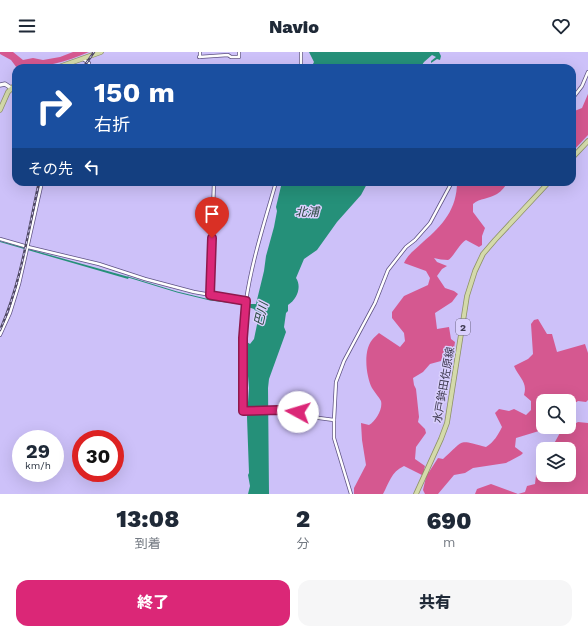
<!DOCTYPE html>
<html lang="ja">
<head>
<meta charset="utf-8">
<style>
  :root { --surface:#fff; --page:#f6f6f7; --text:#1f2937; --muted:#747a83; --accent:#db2777 }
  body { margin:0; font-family:"Work Sans","Noto Sans JP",sans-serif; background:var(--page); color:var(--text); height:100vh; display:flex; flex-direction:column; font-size:15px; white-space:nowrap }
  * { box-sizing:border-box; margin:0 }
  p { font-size:13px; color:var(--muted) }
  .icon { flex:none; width:22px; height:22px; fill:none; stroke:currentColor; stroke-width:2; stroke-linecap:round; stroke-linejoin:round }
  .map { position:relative; height:442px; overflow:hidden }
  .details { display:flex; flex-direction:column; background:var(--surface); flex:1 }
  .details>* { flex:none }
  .hud { position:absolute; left:12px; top:12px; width:564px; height:122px; border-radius:12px; box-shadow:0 4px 16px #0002; background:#1a4fa0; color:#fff; overflow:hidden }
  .buttons { position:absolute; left:536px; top:342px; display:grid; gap:8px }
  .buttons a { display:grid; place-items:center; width:40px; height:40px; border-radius:8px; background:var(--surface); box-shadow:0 4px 16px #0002; font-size:20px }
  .speed { position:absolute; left:12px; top:378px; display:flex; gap:8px; font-size:20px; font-weight:700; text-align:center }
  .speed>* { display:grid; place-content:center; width:52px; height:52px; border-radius:50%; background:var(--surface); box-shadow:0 4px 16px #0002; line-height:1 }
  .speed small { font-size:10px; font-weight:400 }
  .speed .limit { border:6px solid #d22; background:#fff; color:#111 }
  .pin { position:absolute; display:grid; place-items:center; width:34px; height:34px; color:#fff; margin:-41px -17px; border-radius:50% 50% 50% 0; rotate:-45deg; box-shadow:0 0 4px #0007 }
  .pin .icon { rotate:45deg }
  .me { position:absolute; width:44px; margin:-22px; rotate:276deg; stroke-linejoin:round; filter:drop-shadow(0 0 3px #0008) }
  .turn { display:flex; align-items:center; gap:14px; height:84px; padding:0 16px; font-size:18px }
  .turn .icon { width:52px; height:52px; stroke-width:2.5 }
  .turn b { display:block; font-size:28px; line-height:34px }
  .then { display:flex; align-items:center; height:38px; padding:0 16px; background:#0003; gap:8px; font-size:15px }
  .eta { display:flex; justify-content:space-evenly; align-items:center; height:68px; text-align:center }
  .eta b { font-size:24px; font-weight:800; line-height:28px }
  .action { display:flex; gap:8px; margin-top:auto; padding:8px 16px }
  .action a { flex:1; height:46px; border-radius:12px; background:var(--accent); color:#fff; font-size:16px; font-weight:800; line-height:46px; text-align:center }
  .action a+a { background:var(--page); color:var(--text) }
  header { display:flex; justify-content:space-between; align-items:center; height:52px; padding:0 16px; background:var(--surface); font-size:18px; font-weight:800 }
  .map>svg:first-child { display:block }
  .forest { fill:#d55890 }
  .water { fill:#259079 }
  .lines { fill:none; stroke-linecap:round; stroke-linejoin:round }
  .stream { stroke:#259079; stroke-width:1 }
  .minor-casing { stroke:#5f5384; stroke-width:4 }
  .secondary-casing { stroke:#5f5384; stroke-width:5 }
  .primary-casing { stroke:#8d9166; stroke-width:5.5 }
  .minor { stroke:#fff; stroke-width:2.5 }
  .secondary { stroke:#fff; stroke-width:3.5 }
  .primary { stroke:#d4daaa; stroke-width:4 }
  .rail-casing { stroke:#4f4963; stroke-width:2.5 }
  .rail { stroke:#dad0fd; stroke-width:1; stroke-dasharray:3; stroke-linecap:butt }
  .route-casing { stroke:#8e194d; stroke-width:10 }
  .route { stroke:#db2777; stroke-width:7 }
  .labels { text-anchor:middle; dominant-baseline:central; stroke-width:3; stroke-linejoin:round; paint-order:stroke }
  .shield { fill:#dad0fd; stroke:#6d6683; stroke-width:1 }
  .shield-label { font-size:10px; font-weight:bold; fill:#3e394f }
  .street-label { font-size:11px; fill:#3e394f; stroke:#dad0fd }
  .water-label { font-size:12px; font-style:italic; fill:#2a4940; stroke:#dad0fd }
</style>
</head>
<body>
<header><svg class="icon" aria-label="menu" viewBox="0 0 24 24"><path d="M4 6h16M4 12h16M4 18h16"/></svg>Navio<svg class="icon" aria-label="heart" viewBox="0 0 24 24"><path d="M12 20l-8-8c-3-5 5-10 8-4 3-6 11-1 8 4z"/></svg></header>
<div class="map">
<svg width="588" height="442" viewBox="0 0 588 442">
  <rect width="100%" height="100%" fill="#cdc1f9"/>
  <g class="forest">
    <path d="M0,0H13L23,8L33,6L43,8L60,5L73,0H89C66,10 43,16 17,16L11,8L0,2Z"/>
    <path d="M588,42V83L572,100V60L582,56Z"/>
    <path d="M457,130H508C505,134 502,139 497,142C489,147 480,146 473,152V160L485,176L482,184V193L479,195L466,188C459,192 453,206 448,208C444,208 438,207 434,206L437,210L447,214L442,217L437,224L445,236L454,239L458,242L452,250L435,261L437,277L449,275L451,287L455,290L453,302L444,300L441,309L430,312L423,320L413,326L414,333L416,337L419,365L418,370L425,377L426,381L416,395L415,407L425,414L424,418L429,420L438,406L443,407C465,388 456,387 486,395C494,390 498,383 502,375L495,361L499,357L509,359L514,357L526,363L531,358V349L524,343C528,330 519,326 514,314L528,307L533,302L531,272L534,268L538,267L547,282H552L557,300L585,292L588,301V348L586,350L578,349L569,355V349H543V375H545L539,379L516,386L515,395L523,401L521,403L506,411L473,416L465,421L454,423L438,442H425L423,438L426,425L404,414C391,420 389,431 383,442H354V436L366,413L362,388L361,371L369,373C376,369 383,357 381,349C379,345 375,341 372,336C366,324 363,299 372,288C374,285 377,283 379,281L400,295L405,289L404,281L392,266V260L404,244L428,233L430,226L426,219L404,211C408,202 416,197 423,190C443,173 457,157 457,130Z"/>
    <path d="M578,370L588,371V442H475L477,437L491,432L518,442L525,440L527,434L535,432L536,423L543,410V423H569V397H551L561,379Z"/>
  </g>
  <g class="water">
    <path d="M309,0H439L441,4L440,8L437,7L431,11V9L436,5L432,3L424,10L420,16H314L313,12L314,10Z"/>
    <path d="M282,130H368L361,143L337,170L317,198L304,207L296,226C302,235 297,247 288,253V259L286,261L284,275L286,280L269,327L268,336L269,442H248L250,434L248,423L249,421L247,365L249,336L247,312L248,299L247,290L250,292L254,287L259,263L254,257L248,255L250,252H256L264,219L266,204L274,175L277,159L276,155Z"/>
    <path d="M0,189L129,225L128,227L0,190Z"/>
  </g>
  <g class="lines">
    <path class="stream" d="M128,225L177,240L210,248L251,253"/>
    <defs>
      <g id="minor">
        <path d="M200,0V5"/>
        <path d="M199,5L228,3L231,5H239V0"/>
        <path d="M83,7L89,11L86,16"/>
        <path d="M301,16V0"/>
        <path d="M572,47L582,34L588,20"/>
        <path d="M276,130C265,169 252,208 246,249C240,285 243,323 243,359L287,358L319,366L334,368"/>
        <path d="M0,187L28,195L99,212L145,227L194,240L246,249"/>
        <path d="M210,243L214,130"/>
        <path d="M0,283L10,261L19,232L42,130"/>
        <path d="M351,442L334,386V368L336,330L344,309L375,251L388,218L406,195L415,188L430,171L452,130"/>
      </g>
      <path id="secondary" d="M0,33L5,32L11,36"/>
      <g id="primary">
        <path d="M56,16L101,0"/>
        <path d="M0,58L8,40L16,32"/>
        <path d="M572,106L588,89"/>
        <path d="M416,442L441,387L447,371L467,244L475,219L483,202L495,188L549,130"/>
      </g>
    </defs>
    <use href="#minor" class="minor-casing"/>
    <use href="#secondary" class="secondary-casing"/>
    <use href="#primary" class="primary-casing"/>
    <use href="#minor" class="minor"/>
    <use href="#secondary" class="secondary"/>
    <use href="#primary" class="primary"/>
    <defs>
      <g id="rail">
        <path d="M83,16L94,0"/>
        <path d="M0,278C21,231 28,180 39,130"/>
      </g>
    </defs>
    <use href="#rail" class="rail-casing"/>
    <use href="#rail" class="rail"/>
  </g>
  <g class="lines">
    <defs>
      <path id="route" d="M212,186L210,243L246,249L243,286V359L279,358L298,360"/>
    </defs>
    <use href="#route" class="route-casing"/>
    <use href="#route" class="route"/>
  </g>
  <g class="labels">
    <rect class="shield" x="456" y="267" width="14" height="16" rx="3"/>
    <g class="shield-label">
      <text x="463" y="275">2</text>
    </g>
    <g class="street-label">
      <text transform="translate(444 333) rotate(-80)">水戸鉾田佐原線</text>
    </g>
    <g class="water-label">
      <text x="307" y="160">北浦</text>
      <text transform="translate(261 262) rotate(-77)">巴川</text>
    </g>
  </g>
</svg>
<div class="buttons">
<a><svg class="icon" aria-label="search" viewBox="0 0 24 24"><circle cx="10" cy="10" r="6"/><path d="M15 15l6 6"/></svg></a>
<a><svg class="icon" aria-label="layers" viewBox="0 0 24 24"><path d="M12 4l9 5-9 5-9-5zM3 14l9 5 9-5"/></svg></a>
</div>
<div class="speed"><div>29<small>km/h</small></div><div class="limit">30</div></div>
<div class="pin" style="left:212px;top:186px;background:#d93025"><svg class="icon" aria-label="arrive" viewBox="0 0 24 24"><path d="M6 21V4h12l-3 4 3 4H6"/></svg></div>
<svg class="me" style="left:298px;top:360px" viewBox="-20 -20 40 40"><circle r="19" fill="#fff"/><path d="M0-13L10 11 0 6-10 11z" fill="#db2777"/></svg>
<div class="hud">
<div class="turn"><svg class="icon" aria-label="right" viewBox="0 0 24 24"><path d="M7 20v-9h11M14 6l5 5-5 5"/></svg><div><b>150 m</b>右折</div></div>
<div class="then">その先<svg class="icon" aria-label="left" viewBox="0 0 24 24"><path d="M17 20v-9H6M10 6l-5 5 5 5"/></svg></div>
</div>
</div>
<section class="details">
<div class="eta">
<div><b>13:08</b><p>到着</p></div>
<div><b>2</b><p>分</p></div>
<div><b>690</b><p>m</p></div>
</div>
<div class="action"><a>終了</a><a>共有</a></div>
</section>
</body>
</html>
